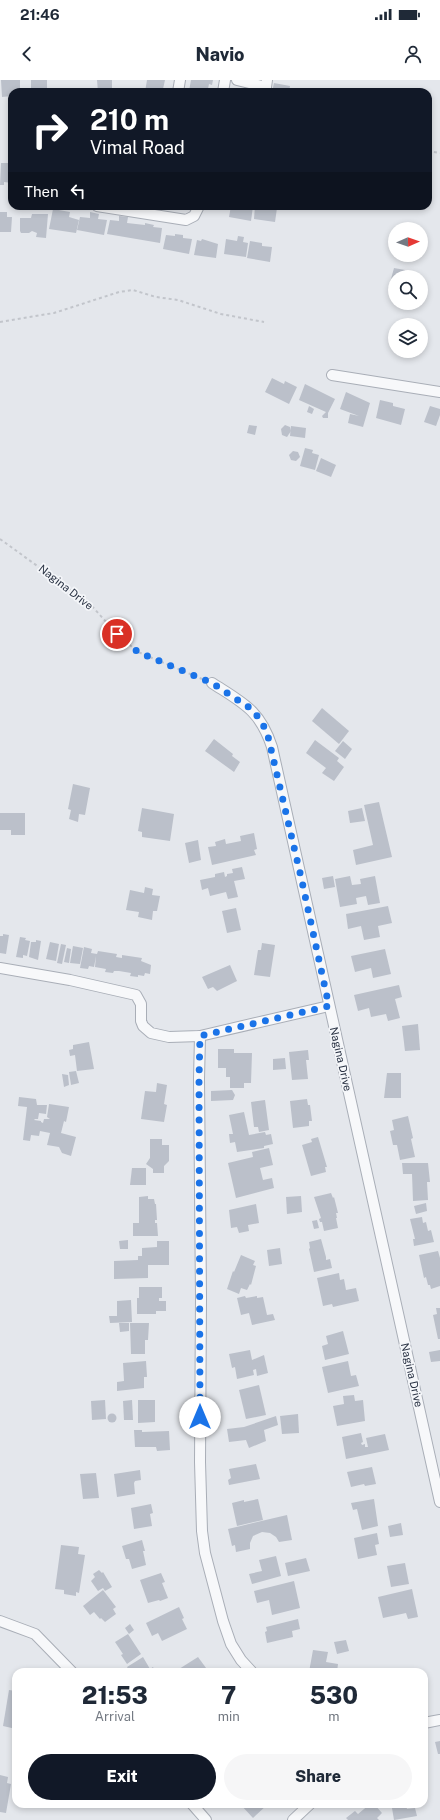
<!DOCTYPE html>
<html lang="en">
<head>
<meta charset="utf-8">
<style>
  :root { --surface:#fff; --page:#f6f6f7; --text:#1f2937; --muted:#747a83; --accent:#111827 }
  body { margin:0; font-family:"Public Sans",sans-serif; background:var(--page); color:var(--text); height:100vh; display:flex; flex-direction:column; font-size:15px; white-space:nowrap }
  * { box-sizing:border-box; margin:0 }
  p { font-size:13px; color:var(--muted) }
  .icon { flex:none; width:22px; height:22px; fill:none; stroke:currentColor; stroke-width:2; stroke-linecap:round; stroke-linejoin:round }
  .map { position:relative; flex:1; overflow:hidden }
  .side { position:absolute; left:12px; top:1588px; width:416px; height:140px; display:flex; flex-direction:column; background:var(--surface); border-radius:12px; box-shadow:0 2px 6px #0003 }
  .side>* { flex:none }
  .guide { position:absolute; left:8px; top:8px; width:424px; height:122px; border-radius:12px; box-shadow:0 2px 6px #0003; background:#111827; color:#fff; overflow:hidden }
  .needle { width:26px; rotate:88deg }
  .buttons { position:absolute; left:388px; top:142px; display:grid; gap:8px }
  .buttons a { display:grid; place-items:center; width:40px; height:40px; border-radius:50%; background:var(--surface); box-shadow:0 2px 6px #0003; font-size:20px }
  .pin { position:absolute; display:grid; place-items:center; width:34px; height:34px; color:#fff; margin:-17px; border:2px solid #fff; border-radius:50%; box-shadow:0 1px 4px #0007 }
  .me { position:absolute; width:44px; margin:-22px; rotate:0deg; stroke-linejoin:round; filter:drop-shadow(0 0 3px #0008) }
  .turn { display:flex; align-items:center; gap:14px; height:84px; padding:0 16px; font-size:18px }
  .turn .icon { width:52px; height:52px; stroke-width:2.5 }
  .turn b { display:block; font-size:28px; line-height:34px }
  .then { display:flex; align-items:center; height:38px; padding:0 16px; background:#0003; gap:8px; font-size:15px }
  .eta { display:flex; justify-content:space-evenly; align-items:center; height:68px; text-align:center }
  .eta b { font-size:24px; font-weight:800; line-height:28px }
  .button { display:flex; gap:8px; margin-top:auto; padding:8px 16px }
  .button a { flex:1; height:46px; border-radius:24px; background:var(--accent); color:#fff; font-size:16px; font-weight:800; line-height:46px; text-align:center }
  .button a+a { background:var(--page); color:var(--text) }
  .status { display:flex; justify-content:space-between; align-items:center; height:28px; padding:0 20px; background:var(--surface); direction:ltr }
  .status svg { height:11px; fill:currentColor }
  header { display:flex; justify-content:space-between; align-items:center; height:52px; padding:0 16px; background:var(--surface); font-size:18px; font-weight:800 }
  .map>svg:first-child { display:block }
  .building { fill:#bbc0ca }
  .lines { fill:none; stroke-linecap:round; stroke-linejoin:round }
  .minor-casing { stroke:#a9aeb7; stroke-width:12 }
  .path { stroke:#c2c5cb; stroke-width:2; stroke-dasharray:3 3; stroke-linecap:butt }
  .minor { stroke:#f7f8fa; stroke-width:10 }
  .route { stroke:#1a73e8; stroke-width:7; stroke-dasharray:0 12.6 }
  .labels { text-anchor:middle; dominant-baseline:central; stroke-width:3.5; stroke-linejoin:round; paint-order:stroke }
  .street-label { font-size:11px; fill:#2b3445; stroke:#f4f6f9 }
</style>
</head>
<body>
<div class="status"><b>21:46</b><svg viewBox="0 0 49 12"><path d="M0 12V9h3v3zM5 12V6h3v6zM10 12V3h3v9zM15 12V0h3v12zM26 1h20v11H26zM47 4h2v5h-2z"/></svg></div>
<header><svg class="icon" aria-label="back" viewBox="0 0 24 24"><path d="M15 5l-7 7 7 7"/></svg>Navio<svg class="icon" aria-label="person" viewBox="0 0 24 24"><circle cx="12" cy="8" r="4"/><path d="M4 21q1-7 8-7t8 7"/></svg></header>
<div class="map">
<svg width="440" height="1740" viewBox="0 0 440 1740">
  <rect width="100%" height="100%" fill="#e4e7ec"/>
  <g class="building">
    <path d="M1,0H20V12H12V16L2,17Z"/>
    <rect x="31" y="0" width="16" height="12"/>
    <path d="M97,0H112V12H98Z"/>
    <path d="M147,0H165L163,9H160L159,12H145Z"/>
    <path d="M191,0H213L212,5L209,4L208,9H205V12L189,11Z"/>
    <path d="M274,3L290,6L289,12H272Z"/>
    <path d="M1,83H10V88H12V103L4,102V105H0Z"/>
    <path d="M231,126H253L251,141L229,137Z"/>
    <path d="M255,126L277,128L275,142L254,139Z"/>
    <path d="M53,129L70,132L69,137L79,140L76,153L49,149Z"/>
    <path d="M0,132H7V137H12L11,152H0Z"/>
    <path d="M90,132L99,134L98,139L107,140L104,155L77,150L80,137L90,138Z"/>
    <path d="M32,134H48L46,158L36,157L37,153L32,151L29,153H21L20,151V138H31Z"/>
    <path d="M119,136L128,137L127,143L145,145V143L154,145L153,147L162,148L160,163L107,154L110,140L119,141Z"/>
    <path d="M175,154L183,155V158L192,159L189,174L163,169L166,155L175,156Z"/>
    <path d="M238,156L244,157L243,162L248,163L246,177L224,174L226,159L237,161Z"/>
    <path d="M202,159L218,164L216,178L194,175L197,160L201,161Z"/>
    <path d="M250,161L262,163V166L272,167L270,182L247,178Z"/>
    <path d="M394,188L405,190L403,197H395V212L388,210Z"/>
    <path d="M272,298L284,304L285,301L297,307L289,324L265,312Z"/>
    <path d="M305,304L335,319L328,333V338H323L322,336L326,332L299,320Z"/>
    <path d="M346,312L370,323L363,347L348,343L350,334L359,336L340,329Z"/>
    <path d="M380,320L393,323V326L405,329L401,345L376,338Z"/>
    <path d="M309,326L314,329L312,334L307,332Z"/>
    <path d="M430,326L440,329V335L436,346L424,342Z"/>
    <path d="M249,345L257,346L255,355L247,353Z"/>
    <path d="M285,345L290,347L291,351L287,357L282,355L281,349Z"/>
    <path d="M291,346L306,348L305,358L290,356Z"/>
    <path d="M305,368L313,370L312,373L319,375L315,390L300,386Z"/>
    <path d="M293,371L298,372L300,377L296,381L291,380L289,375Z"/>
    <path d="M321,378L336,385L331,397L316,391Z"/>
    <path d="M322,628L349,651L339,664L312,641Z"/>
    <path d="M214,659L233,674L232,676L240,682L234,692L205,671Z"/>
    <path d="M315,660L339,678L337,681L344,687L334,701L322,693L326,688L306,673Z"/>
    <path d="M343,661L352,669L345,679L335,671Z"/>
    <path d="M73,704L90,708L85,735L79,734L78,742L69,739L71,730L68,729Z"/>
    <path d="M379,722L392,777L356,785L353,770L373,765L364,725Z"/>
    <path d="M142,728L174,734L170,761L142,757V752L138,751Z"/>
    <path d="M362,728L365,741L350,743L348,731Z"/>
    <path d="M0,733H25V755H11V750H0Z"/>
    <path d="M254,753L257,769L254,770L256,775L212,785L208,767L216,766L215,762L225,759L226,764L241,761L240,756Z"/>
    <path d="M198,760L201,780L189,783L185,763Z"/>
    <path d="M242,787L245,799L234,801L238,817L228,819L226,812L210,816L208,808L202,810L200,800L215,797V794L224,792L225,797L227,796V794L233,793L232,789Z"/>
    <path d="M333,796L335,807L324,809L322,798Z"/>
    <path d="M350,796L352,805L361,804L360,799L375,796L380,823L368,825L366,816L356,818L357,824L340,827L335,799Z"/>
    <path d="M145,807L153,809L152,815L160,816L157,831H153L152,840L138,837L139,832L126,830L130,810L144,813Z"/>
    <path d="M388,826L392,843L378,846L380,857L364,860L361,846L348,849L346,834Z"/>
    <path d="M236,828L241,850L227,853L222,831Z"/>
    <path d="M3,854L9,855L6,874L0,873V856H3Z"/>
    <path d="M20,857L26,858L25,860L30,861L27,876L23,875V878L16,877Z"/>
    <path d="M36,860L41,861L38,880L29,877L31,862H36Z"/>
    <path d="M50,862L59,864L56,881L46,879Z"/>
    <path d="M262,863L275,865L270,897L254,895L258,870H261Z"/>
    <path d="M61,864L66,865L62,884L57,883Z"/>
    <path d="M73,866L83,868L80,884L70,883Z"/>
    <path d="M84,867L92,869L91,873L97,874L98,871L117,874L116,877L122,878V875L142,878L141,881L151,885L150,894L145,893L144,896L138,895V897L130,896L131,893L119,891H114L113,893L105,892L106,889L95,887L96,876L94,887L89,886L88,889L80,888Z"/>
    <path d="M67,868L71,869L69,883L64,882Z"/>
    <path d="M385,869L391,894L373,898L371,888L355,892L351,876Z"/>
    <path d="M230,885L237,901L217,911L213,907L208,909L202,897Z"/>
    <path d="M399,905L402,917L395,919L400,938L388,941L386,934L371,937L369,928L358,931L354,915Z"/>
    <path d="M418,944L420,970L405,971L402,946Z"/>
    <path d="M89,962L94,989L77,991L75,975L70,976L69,970L73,969V965Z"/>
    <path d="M218,969H234V973H252L251,1003H244V1008H230V997H226V988H218Z"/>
    <path d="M308,970L309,980H306L308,999L292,1000L289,972Z"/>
    <path d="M285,978L286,989L273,990V979Z"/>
    <path d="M76,991L79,1003L71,1005L69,992Z"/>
    <path d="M387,993H401V1018H384Z"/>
    <path d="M62,994L68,995L69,1005L64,1007Z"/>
    <path d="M157,1003L167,1005L164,1024L167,1025L164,1042L141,1039L145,1011L156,1012Z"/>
    <path d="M232,1010L235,1015L233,1020L211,1021V1011Z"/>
    <path d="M19,1017L36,1019L37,1025H47L46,1034L39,1033L38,1039H35L34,1040L41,1041V1042L43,1043L44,1039H50L47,1037L49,1024L69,1027L66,1042L64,1041L61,1053L76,1057L71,1076L62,1073L59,1067L47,1065L50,1053L40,1051L39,1056L31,1055L30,1061L23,1060L27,1027L18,1026Z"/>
    <path d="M307,1019L308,1025H310L312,1041H309V1046L293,1048L290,1021Z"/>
    <path d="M265,1020L269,1050L259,1052L258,1047H254L251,1022Z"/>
    <path d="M244,1032L249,1055L265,1052L266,1055L271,1054L273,1064L264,1066V1068L237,1072L235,1062L230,1063L229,1054H233L229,1035Z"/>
    <path d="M408,1036L413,1058L411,1059L415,1077L400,1080L397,1065H393L390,1051L394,1050L392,1040Z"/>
    <path d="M318,1057L327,1087H325L326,1092L311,1096L302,1065L312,1062L311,1059Z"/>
    <path d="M150,1059H162V1065H169V1081L164,1086V1093H153V1089L146,1084L150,1078Z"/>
    <path d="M269,1068L273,1085L260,1088L263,1100L272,1098L274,1108L236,1118L228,1083L253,1077L252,1072Z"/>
    <path d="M402,1083H428L430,1102H427L428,1120L413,1121L412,1094H403Z"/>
    <path d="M132,1088H146V1105H130Z"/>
    <path d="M331,1113L333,1118L334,1117L338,1133H336L337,1138H336L338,1148L324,1151L322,1142H320L319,1139L321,1138L314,1117Z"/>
    <path d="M148,1116V1119H154L155,1124H156L157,1140H155V1143H157L158,1156H133V1143H139V1117Z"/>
    <path d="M301,1116L302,1132L287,1134L286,1117Z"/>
    <path d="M426,1123L427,1131L416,1134L414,1126Z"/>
    <path d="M256,1124L259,1143L248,1145L249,1151L239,1153L237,1147L231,1148L229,1130Z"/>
    <path d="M422,1137L423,1143L426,1142L428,1151L431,1150L434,1162L414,1166L413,1159H415L410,1139Z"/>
    <path d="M317,1140L319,1148L314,1149L312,1141Z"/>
    <path d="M321,1159L326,1177V1180L330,1179L332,1188L314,1192L309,1169L310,1168L309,1162Z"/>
    <path d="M128,1160V1169H120L119,1161Z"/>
    <path d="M157,1161H169V1185H148V1198L114,1199V1181L138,1180V1176H142V1168L157,1167Z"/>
    <path d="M280,1168L282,1184L269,1186L267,1170Z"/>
    <path d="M438,1171L440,1178V1206L431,1209L430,1205H428L426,1197L424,1198L419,1175Z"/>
    <path d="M241,1175L255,1181L253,1185L256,1186L251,1205L250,1204L247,1210L241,1208L239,1214L227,1209L233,1191L234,1192Z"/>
    <path d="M339,1193L340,1200L344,1199L346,1210L356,1208L359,1221L333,1227L332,1224L323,1226L317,1198Z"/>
    <path d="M139,1207H162V1218H159V1221H166V1231H156V1234H137V1218H139Z"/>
    <path d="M245,1216L246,1218L257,1216V1218L263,1217L267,1235L273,1234L275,1240L252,1245L249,1233L241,1235L237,1218Z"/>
    <path d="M131,1220L132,1242L110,1243L109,1236H117V1221Z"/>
    <path d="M436,1228H440V1259H438L433,1235L437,1234Z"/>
    <path d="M119,1243H129V1251L120,1252Z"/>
    <path d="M130,1243H149L148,1260H145V1274H131Z"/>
    <path d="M343,1251L349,1274L325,1280L322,1266L328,1264L326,1256Z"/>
    <path d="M250,1270L252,1280L264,1275L268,1293L257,1296L256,1289L253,1290L254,1295L237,1299L235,1287L232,1288L229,1274Z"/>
    <path d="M440,1270V1281L431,1282L429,1272Z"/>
    <path d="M146,1281L147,1297H144V1308L117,1311V1302L124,1301L123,1283Z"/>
    <path d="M348,1281L351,1296L356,1295L359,1306L328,1313L322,1287Z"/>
    <path d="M259,1305L266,1335L246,1339L239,1310Z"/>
    <path d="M354,1315L355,1321L363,1320L365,1341L337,1346L333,1326L344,1324L343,1316Z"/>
    <path d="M105,1320L106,1339L92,1340L91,1321Z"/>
    <path d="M132,1320L133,1340H124L123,1321Z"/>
    <path d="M138,1320H155V1342L138,1343Z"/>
    <circle cx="112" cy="1338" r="4.5"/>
    <path d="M298,1334L299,1353L282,1354L280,1336Z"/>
    <path d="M276,1336L278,1345L264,1350L266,1361L249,1368L246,1360L229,1362L227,1349L244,1347Z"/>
    <path d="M134,1350H142V1352L169,1351L170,1370L157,1371L156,1367H135Z"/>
    <path d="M361,1353L363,1362L361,1363L362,1365L365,1364V1367H368L366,1358L385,1354L389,1370L346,1379L342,1357Z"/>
    <path d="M256,1384L260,1399L229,1405L228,1400L231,1398L229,1389Z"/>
    <path d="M372,1387L376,1404L365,1406L364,1404L351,1407L347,1392Z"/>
    <path d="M140,1390L141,1400L135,1401L134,1403L135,1414L117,1417L114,1394Z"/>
    <path d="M96,1393L99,1418L83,1419L80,1394Z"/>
    <path d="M258,1419L263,1440L237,1446L232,1423L244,1420V1422Z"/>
    <path d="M374,1419L378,1446L362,1450L357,1429L353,1430L351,1423Z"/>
    <path d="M151,1424L153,1433L150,1434L152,1446L134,1449L131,1428Z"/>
    <path d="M287,1435L292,1460L279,1462L276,1457L270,1453L262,1452L253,1456L250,1463V1469L236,1472L235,1465L232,1466L228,1449Z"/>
    <path d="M401,1443L403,1455L390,1457L388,1446Z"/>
    <path d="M377,1453L379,1464L375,1465L377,1475L358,1479L354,1458Z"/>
    <path d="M142,1460L145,1471H143L146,1485L132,1489L129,1479H126L122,1466Z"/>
    <path d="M61,1465L79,1467L78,1474L85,1475L79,1513L76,1512V1516L64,1514V1510L55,1509Z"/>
    <path d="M276,1476L281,1496L252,1504L249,1494L262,1491L259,1480Z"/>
    <path d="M306,1478L310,1491L288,1496L285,1483Z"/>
    <path d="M405,1483L409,1504L391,1507L387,1486Z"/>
    <path d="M99,1490L102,1493L103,1492L112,1507L105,1511L103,1508L98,1511L91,1501L95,1497L93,1494Z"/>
    <path d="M161,1493L165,1502L162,1503L168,1518L160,1521L159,1520L148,1523L140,1500Z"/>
    <path d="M294,1501L300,1528L272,1535L269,1520L257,1523L254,1511Z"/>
    <path d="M412,1509L418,1537L408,1539L406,1533L383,1538L378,1517Z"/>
    <path d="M103,1510L116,1527L113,1529L116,1534L105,1542L101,1538L100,1539L94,1532L90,1535L83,1526Z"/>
    <path d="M179,1527L184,1538L182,1539L187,1549L162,1561L158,1553L152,1556L146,1543Z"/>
    <path d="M298,1539L300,1549L292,1551L293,1557L267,1563L265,1552L267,1551L266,1547Z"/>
    <path d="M130,1544L134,1550L129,1554L125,1548Z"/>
    <path d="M128,1554L141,1574L127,1584L121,1575L123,1574L115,1562Z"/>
    <path d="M346,1560L349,1571L337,1574L334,1562Z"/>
    <path d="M313,1570L328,1572L326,1582L338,1584L337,1592H309Z"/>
    <path d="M143,1577L150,1589L153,1587L155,1591L130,1592L127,1587Z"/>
    <path d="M198,1577L209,1592H181L179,1589Z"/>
    <path d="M9,1610L16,1611V1649L3,1646Z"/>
    <path d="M440,1661V1674H438L435,1662Z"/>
    <path d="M0,1695L8,1697L7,1703L11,1704L6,1733L0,1732Z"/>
    <path d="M240,1724H268L253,1738Z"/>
    <path d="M370,1724H374L382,1733L377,1738L379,1740H348L346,1738L355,1731L358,1734Z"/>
    <path d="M406,1725L407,1729L415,1728L417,1736L394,1740L392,1728Z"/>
  </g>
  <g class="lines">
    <defs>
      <g id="minor">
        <path d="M237,0L266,7L267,0"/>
        <path d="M178,12L180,0"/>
        <path d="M223,12L225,0"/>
        <path d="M97,126L186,140L194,136L199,126"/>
        <path d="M332,295L440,312"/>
        <path d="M212,603C243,623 260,630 272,667L440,1422"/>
        <path d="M0,888L70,900L136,915L141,924V941L143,946L151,953L169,957L200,956L329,926"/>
        <path d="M200,956L199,999L201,1218L200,1382L202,1451L205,1473L223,1541L231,1564L241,1580L252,1592"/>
        <path d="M0,1541L35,1554L72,1592"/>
        <path d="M424,1643L440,1640"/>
        <path d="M192,1724L206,1740"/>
        <path d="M293,1740L310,1724"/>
      </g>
    </defs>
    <use href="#minor" class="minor-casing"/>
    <g class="path">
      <path d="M428,71L440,73"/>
      <path d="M0,242L54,233L119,212L133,210L156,217L178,220L221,234L264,242"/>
      <path d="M0,459L90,524L117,554L138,572L202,599"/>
    </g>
    <use href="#minor" class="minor"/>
  </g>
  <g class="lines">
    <path class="route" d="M117,554L138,572L212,603L250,628L259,638L267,652L301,797L329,926L200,956L199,999L200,1337"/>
  </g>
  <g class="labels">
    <g class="street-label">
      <text transform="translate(66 507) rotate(38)">Nagina Drive</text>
      <text transform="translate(341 979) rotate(77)">Nagina Drive</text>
      <text transform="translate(412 1295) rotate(77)">Nagina Drive</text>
    </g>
  </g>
</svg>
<div class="buttons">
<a><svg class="needle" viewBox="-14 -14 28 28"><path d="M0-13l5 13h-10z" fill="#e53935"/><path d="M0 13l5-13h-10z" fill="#747a83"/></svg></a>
<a><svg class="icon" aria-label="search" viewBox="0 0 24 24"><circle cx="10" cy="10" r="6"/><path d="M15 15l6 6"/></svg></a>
<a><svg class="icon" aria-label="layers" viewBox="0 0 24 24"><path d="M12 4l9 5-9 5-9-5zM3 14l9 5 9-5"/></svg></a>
</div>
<div class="pin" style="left:117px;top:554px;background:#d93025"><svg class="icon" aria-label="arrive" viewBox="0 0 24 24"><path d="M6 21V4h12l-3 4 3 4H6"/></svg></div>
<svg class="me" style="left:200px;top:1337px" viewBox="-20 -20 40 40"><circle r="19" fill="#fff"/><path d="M0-13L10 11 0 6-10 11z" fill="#1a73e8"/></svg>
<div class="guide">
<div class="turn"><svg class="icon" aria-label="right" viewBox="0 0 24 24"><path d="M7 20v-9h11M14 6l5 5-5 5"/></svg><div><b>210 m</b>Vimal Road</div></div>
<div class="then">Then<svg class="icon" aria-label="left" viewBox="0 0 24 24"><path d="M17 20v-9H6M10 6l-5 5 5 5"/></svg></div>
</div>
<section class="side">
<div class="eta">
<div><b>21:53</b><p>Arrival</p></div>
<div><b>7</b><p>min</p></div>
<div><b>530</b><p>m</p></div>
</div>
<div class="button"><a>Exit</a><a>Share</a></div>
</section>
</div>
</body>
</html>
